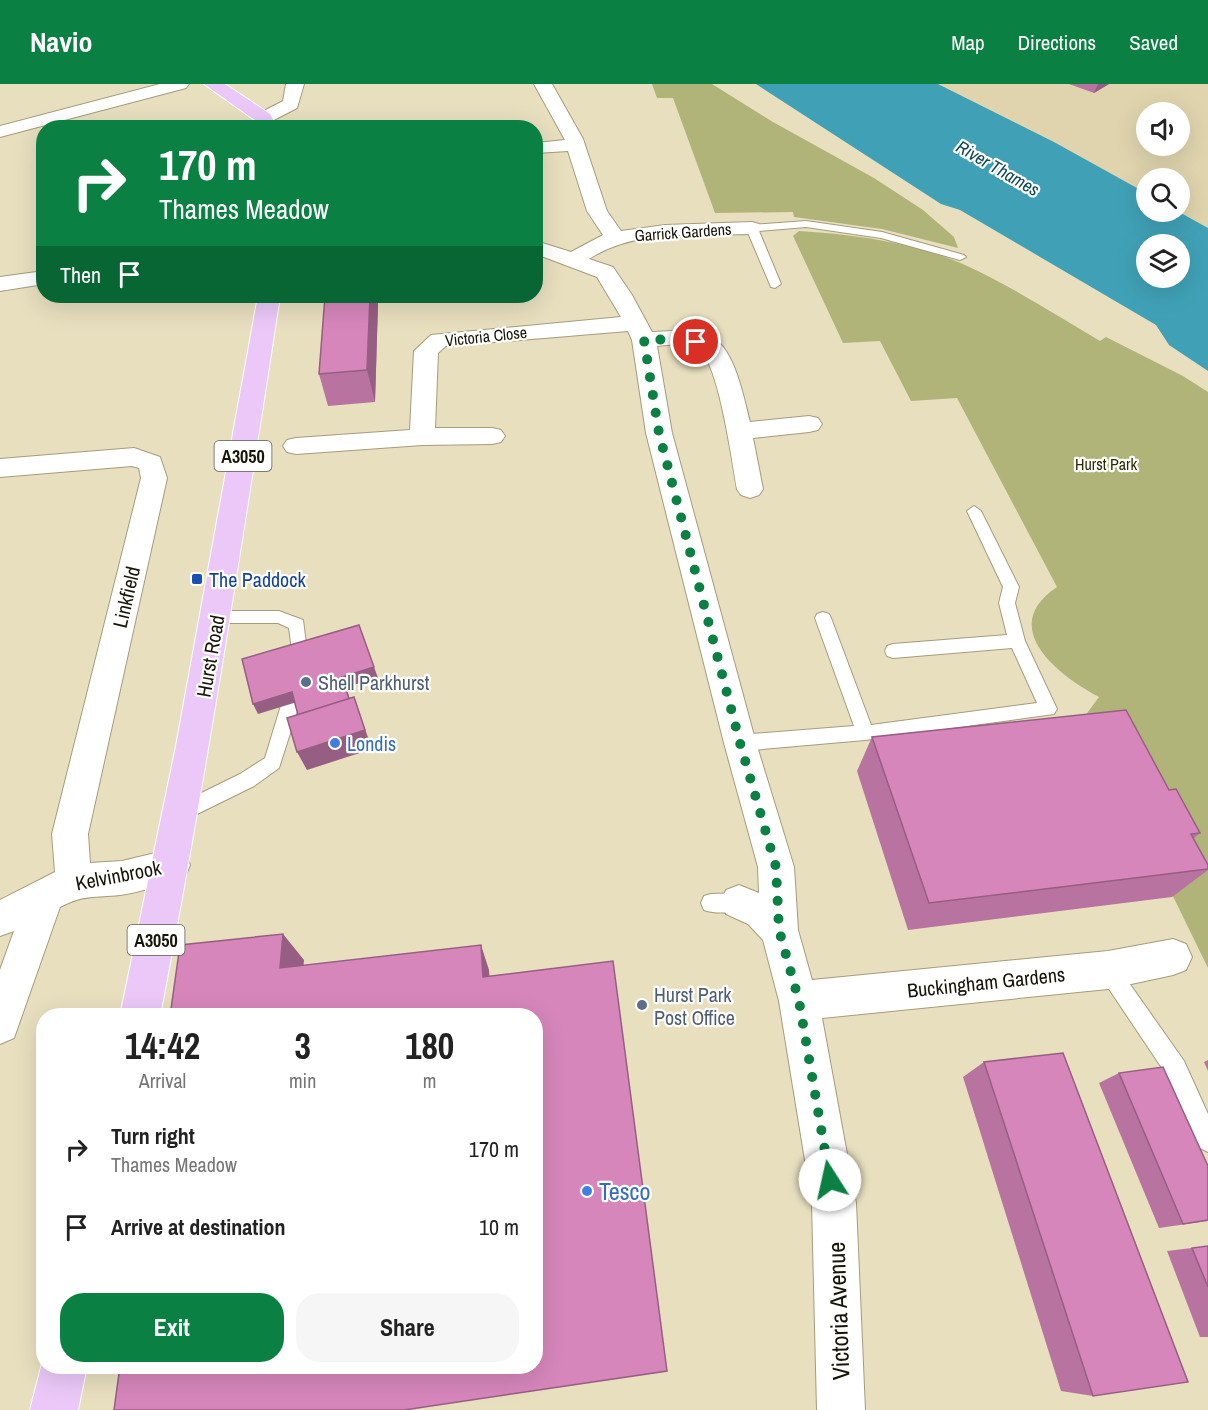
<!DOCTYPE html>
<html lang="en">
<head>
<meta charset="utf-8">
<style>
  :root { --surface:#fff; --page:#f6f6f6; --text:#222; --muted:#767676; --accent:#0b8043 }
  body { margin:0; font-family:"Archivo Narrow",sans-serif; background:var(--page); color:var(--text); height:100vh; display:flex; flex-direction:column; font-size:22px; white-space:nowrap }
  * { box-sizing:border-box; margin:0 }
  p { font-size:20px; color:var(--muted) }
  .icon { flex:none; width:33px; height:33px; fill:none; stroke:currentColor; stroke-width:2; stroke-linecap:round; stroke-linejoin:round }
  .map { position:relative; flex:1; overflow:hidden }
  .side { position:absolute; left:36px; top:924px; width:507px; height:366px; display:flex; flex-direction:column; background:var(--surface); border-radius:24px; box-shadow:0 6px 24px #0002 }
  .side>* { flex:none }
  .top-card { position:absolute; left:36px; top:36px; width:507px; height:183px; border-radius:24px; box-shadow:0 6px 24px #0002; background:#0b8043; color:#fff; overflow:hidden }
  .controls { position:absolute; left:1136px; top:18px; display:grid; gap:12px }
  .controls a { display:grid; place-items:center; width:54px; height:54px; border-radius:50%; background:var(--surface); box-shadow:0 6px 24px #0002; font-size:30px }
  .pin { position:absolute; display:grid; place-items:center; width:51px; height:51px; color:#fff; margin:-26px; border:3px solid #fff; border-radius:50%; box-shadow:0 2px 6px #0007 }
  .me { position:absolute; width:66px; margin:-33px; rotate:350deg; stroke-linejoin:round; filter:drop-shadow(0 0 4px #0008) }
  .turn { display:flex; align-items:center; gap:21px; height:126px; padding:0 24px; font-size:27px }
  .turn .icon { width:78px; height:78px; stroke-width:2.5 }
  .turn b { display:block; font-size:42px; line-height:51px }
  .then { display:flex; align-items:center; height:57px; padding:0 24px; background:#0003; gap:12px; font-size:22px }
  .eta { display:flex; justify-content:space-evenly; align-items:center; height:102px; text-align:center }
  .eta b { font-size:36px; font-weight:700; line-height:42px }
  .cta { display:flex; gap:12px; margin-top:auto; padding:12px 24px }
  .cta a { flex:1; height:69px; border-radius:24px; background:var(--accent); color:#fff; font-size:24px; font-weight:700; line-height:69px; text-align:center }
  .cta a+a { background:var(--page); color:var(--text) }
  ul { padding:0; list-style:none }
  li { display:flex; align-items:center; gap:18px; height:78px; padding:0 24px }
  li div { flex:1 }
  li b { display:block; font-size:22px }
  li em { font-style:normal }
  header { display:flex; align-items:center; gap:36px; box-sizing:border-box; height:84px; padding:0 30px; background:var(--accent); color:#fff }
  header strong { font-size:28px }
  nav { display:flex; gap:33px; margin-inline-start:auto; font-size:21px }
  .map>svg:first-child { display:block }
  .built { fill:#dfd4ae; fill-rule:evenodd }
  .green { fill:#b1b478 }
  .water { fill:#40a1b6; fill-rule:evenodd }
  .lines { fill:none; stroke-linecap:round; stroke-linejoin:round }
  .service-casing { stroke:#a59c7e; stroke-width:2 }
  .minor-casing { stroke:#a59c7e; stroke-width:2 }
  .primary-casing { stroke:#fff; stroke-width:2 }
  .service { fill:#fff; fill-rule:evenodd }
  .minor { fill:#fff; fill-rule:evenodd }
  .primary { fill:#ebc8f8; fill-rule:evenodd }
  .wall { fill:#b873a1 }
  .shaded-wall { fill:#965e83 }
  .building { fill:#d686bb; stroke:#965e83; stroke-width:1.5 }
  .route { stroke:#0b8043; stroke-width:10; stroke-dasharray:0 18 }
  .transit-dot { fill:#1a4fb4; stroke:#fff; stroke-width:2 }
  .service-dot { fill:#5c6f8a; stroke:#fff; stroke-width:2 }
  .shop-dot { fill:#3f7fe0; stroke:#fff; stroke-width:2 }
  .labels { text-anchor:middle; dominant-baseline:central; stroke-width:4.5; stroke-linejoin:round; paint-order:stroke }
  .far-street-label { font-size:16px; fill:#171408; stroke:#fff }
  .far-park-label { font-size:16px; fill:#2b2c03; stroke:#fff }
  .far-water-label { font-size:18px; font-style:italic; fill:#0e4753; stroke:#fff }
  .shield { fill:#fff; stroke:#5d5a52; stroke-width:1.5 }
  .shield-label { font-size:18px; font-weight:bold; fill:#171408 }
  .transit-label { font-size:20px; fill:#164399; stroke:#fff; text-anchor:start }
  .street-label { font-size:20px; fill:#171408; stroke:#fff }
  .service-label { font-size:20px; fill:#4e5e75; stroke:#fff; text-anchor:start }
  .shop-label { font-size:20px; fill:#366cbe; stroke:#fff; text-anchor:start }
  .near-shop-label { font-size:24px; fill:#366cbe; stroke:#fff; text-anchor:start }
  .near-street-label { font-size:24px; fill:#171408; stroke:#fff }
</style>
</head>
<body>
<header>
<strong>Navio</strong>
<nav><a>Map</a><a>Directions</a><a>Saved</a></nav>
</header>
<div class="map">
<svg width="1208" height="1326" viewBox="0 0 1208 1326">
  <rect width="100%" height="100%" fill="#e8dfbf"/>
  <path class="built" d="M938,0H1208V144L1179,128V94H1146V109L1054,58ZM1146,28H1179V62H1146Z"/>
  <g class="green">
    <path d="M652,0H712L773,38L874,94L923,126L954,153L958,164L882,145L794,133L793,128L715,129L673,14H657Z"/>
    <path d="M799,147C852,150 917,159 965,181C1011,202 1056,231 1100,257L1106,253L1183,292L1208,308V884L1085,632L1099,613C1057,591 997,543 1057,503L957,314L911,317L880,257L843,259L793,152Z"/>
  </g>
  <path class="water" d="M756,0H938L1054,58L1146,109V128H1179L1208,144V287L1169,261L1156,241L960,126L941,120ZM1146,160H1179V194H1146Z"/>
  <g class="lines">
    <defs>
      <g id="service">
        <path d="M806,137L882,148L964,171L966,173L960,176L881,154L806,143L759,147L781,200L775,204L771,203L746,144L752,141Z"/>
        <path d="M974,422L981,427L1019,503L1015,519L1025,557L1057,625L1054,630L865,656L740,667L734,664L731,659L734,654L740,651L854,642L815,534L817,530L823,528L829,530L831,534L871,641L1037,619L1012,564L893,574L887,572L885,567L887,562L893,560L1007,551L999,519L1003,503L967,427Z"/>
        <path d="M217,527H279L303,536L307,568L305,573L299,575L293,573L289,544L278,539H217L211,537L209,533L211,529Z"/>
        <path d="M291,611L297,613L300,618L279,684L254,702L189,734L182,736L175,734L173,728L175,722L240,690L265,674L282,618L285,613Z"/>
        <path d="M739,809L746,811L749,818L746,825C734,829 716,830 704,826L701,819L704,812L711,810Z"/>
        <path d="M1108,876L1115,879L1184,977L1208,1030V1068L1200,1064L1168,993L1101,893L1098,886L1101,879Z"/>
      </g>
      <g id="minor">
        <path d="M160,0H189L186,4L0,53V42Z"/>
        <path d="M286,0H304L297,24L270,38H258L255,34L258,30L283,17Z"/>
        <path d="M534,0H552L583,55L607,127L621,147L665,141L752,138L759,140L762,144L759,148L752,150C699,152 635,144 589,175L613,183L632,211L652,248C671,247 700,244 716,256C736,271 744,315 750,338L809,332L818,334L822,340L818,346L809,348L753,354L763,405L759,411L750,414L741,411L737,405C732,378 719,280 699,265C688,258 669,261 657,262L672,349L756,659L794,783L798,846L812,896L1108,867L1173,855L1186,860L1192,873L1186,886L1173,891L1108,905L822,934L856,1119L865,1326H817L812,1119L779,917L763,856L748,840L726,830L721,818L726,806L739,801L759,809L758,783L724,659L646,349L632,256L628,247L446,262L438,269L435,344H492L501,346L505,352L501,358L492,360L422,361L296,370L287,368L283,362L287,356L296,354L410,346L414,267L431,251L621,233L597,193L536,170V157L571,168L603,151L587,127L568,67L536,69V59L565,56Z"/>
        <path d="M44,187V200L0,207V193Z"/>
        <path d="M134,364L160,373L167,394L88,750L90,779L122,777L172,765L185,769L190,781L185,793C165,800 141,808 120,811C94,814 85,810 60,823L14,954L0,960V886L14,847L0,852V816L55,788L52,750L141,394L139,384L132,382L0,393V375Z"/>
      </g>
      <g id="primary">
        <path d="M204,0H225L270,30L278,44H260L256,37Z"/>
        <path d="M258,212H280C243,452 206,693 160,932H120L176,662Z"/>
        <path d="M44,1271V1282H87L78,1326H30Z"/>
      </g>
    </defs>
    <use href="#service" class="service-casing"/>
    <use href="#minor" class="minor-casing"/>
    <use href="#primary" class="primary-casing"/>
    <use href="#service" class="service"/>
    <use href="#minor" class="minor"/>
    <use href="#primary" class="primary"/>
  </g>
  <g class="wall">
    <path d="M1069,0H1109L1094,9Z"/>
    <path d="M378,220L375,318L328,322L319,290Z"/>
    <path d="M872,653L1169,706L1200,749L1193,755L1208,781V786L1172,813L908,846L857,687Z"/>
    <path d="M1208,976V987L1204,978Z"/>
    <path d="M984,978L1093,1312L1061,1307L963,993Z"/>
    <path d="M1119,989L1208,1082V1137L1159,1144L1099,999Z"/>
    <path d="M1208,1162V1253H1200L1167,1167Z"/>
  </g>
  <g class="shaded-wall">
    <path d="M1098,0H1109L1094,9Z"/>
    <path d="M370,212H376L378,220L375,318L367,286Z"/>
    <path d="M374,583L378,594L346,603L356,634L301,640L342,593Z"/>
    <path d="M292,608L297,618L258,630L253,620Z"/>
    <path d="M354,613L372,665L307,686L297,668Z"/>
    <path d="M283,850L304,876L301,908L280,884Z"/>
    <path d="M481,861L489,886L491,916L483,893Z"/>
  </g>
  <g class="building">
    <path d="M325,212H370L367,286L319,290Z"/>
    <path d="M359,541L374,583L342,593L349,615L298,631L292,608L253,620L242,575Z"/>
    <path d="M354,613L365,646L297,668L287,634Z"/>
    <path d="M1126,626L1169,706L1176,705L1200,749L1191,750L1208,781V785L929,819L872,653Z"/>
    <path d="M283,850L280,884L481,861L483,893L613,877L667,1287L404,1326H114L120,1282H536V932H170L180,861Z"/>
    <path d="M1063,969L1188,1298L1093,1312L984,978Z"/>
    <path d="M1163,983L1208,1082V1136L1183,1140L1119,989Z"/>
    <path d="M1208,1162V1203L1192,1164Z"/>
  </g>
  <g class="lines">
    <path class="route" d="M696,258L684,255L644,256L659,349L740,659L776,783L779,846L799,917L830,1096"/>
  </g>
  <rect class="transit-dot" x="191" y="489" width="12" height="12" rx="3"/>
  <g class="service-dot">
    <circle cx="306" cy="598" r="6"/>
    <circle cx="642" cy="921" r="6"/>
  </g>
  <g class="shop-dot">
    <circle cx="335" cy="659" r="6"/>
    <circle cx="587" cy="1107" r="6"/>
  </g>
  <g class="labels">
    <g class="far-street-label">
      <text transform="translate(683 148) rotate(-4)">Garrick Gardens</text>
      <text transform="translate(486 252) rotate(-6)">Victoria Close</text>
    </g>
    <g class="far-park-label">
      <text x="1106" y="380">Hurst Park</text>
    </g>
    <g class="far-water-label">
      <text transform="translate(998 84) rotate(30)">River Thames</text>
    </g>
    <g class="shield">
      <rect x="214.5" y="357" width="57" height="30" rx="4.5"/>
      <rect x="127.5" y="841" width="57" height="30" rx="4.5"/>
    </g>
    <g class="shield-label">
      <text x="243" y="372">A3050</text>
      <text x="156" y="856">A3050</text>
    </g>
    <g class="transit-label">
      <text x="209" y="495">The Paddock</text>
    </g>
    <g class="street-label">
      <text transform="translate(126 513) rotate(-77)">Linkfield</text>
      <text transform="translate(210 572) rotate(-80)">Hurst Road</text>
      <text transform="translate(118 791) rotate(-11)">Kelvinbrook</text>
      <text transform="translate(986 898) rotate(-6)">Buckingham Gardens</text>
    </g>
    <g class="service-label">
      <text x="318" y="598">Shell Parkhurst</text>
      <text x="654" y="910">Hurst Park<tspan x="654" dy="23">Post Office</tspan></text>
    </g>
    <g class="shop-label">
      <text x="347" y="659">Londis</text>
    </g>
    <g class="near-shop-label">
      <text x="599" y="1107">Tesco</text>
    </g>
    <g class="near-street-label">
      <text transform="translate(838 1227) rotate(-92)">Victoria Avenue</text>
    </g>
  </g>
</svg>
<div class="controls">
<a><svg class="icon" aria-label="sound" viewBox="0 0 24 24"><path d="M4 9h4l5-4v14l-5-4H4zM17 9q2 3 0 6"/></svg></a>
<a><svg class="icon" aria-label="search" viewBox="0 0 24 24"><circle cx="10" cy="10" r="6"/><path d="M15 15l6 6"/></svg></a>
<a><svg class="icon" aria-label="layers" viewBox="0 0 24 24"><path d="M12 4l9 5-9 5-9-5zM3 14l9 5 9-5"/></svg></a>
</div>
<div class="pin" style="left:696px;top:258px;background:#d93025"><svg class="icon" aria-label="arrive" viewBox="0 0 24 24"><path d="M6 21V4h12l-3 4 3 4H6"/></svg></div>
<svg class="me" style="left:830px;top:1096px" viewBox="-20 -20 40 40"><circle r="19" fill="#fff"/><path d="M0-13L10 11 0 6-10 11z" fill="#0b8043"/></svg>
<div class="top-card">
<div class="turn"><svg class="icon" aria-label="right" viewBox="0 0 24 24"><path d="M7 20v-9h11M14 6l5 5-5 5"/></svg><div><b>170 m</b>Thames Meadow</div></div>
<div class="then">Then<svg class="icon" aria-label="arrive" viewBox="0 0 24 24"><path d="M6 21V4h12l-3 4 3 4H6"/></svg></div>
</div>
<section class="side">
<div class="eta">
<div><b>14:42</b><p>Arrival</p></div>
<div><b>3</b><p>min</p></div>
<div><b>180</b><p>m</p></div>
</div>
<ul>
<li><svg class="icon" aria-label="right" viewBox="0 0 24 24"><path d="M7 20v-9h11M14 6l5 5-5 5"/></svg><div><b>Turn right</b><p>Thames Meadow</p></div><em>170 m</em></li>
<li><svg class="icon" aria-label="arrive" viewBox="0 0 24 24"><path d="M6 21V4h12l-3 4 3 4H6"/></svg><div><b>Arrive at destination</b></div><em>10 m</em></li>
</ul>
<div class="cta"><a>Exit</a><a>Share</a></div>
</section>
</div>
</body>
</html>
